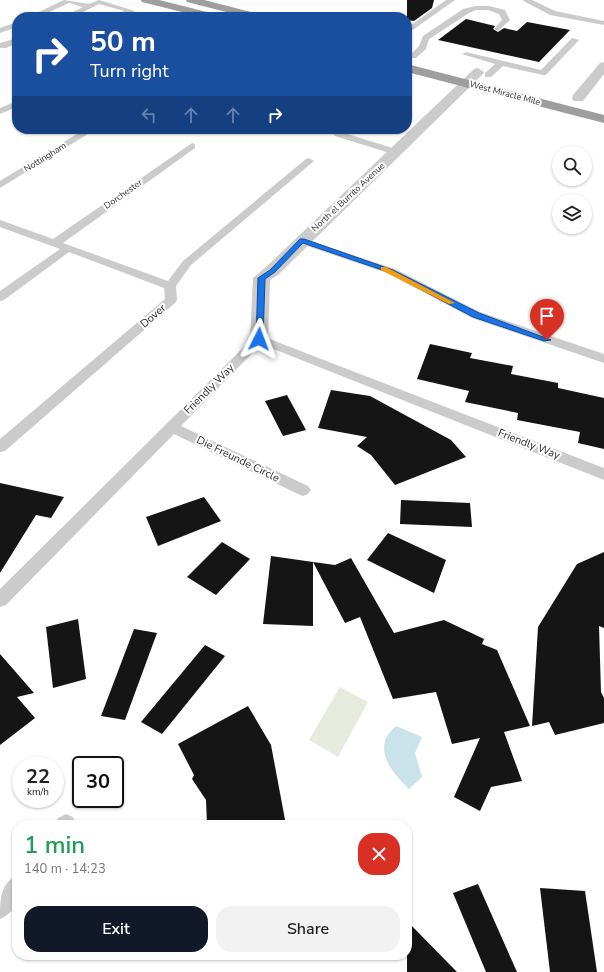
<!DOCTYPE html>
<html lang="en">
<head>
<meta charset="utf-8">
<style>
  :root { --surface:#fff; --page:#f2f2f2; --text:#202124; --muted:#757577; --accent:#111827 }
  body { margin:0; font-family:"Nunito Sans",sans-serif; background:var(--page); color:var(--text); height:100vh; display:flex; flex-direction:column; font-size:15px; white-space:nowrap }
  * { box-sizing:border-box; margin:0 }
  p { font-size:13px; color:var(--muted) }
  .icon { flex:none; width:22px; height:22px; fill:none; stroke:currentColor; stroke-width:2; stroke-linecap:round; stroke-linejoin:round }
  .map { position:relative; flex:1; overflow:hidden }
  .sheet { position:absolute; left:12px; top:820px; width:400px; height:140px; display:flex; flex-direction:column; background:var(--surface); border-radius:16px; box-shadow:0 1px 3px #0004 }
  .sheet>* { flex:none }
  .banner { position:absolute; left:12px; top:12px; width:400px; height:122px; border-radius:16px; box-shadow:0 1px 3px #0004; background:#1a4fa0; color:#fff; overflow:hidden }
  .tools { position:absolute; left:552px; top:146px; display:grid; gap:8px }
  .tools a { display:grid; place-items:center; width:40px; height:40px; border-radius:50%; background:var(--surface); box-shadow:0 1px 3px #0004; font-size:20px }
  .speed { position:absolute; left:12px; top:756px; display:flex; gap:8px; font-size:20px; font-weight:700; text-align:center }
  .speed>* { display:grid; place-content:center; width:52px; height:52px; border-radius:50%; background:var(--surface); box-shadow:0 1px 3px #0004; line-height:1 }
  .speed small { font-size:10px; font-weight:400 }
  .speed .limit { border:2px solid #111; border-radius:6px; background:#fff; color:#111 }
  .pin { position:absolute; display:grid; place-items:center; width:34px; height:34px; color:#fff; margin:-41px -17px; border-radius:50% 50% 50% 0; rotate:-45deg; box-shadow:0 0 4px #0007 }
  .pin .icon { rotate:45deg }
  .me { position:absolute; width:44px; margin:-22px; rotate:3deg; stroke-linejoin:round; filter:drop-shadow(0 0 3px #0008) }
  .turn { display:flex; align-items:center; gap:14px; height:84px; padding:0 12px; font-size:18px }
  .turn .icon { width:52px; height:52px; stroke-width:2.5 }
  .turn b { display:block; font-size:28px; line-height:34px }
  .lanes { display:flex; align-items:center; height:38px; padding:0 12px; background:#0003; justify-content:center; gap:20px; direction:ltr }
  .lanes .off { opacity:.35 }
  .round { display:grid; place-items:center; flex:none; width:42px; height:42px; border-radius:16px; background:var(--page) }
  .summary { display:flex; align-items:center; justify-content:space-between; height:68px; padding:0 12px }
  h1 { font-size:24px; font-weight:600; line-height:30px; color:#1e9e55 }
  .cta { display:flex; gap:8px; margin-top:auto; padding:8px 12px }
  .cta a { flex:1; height:46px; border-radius:16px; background:var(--accent); color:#fff; font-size:16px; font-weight:600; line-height:46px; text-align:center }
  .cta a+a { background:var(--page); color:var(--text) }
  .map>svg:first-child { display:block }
  .green { fill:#e7ebdd }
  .water { fill:#cae3e9 }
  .building { fill:#151515 }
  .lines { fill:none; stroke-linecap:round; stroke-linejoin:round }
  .service { fill:#cbcbcb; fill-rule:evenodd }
  .minor { fill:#cbcbcb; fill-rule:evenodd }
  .trunk { fill:#9e9e9e; fill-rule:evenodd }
  .route { fill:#1a73e8; stroke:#114b97 }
  .slow { fill:#f59e0b }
  .labels { text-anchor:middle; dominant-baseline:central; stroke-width:4; stroke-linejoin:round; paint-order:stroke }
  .far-street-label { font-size:9px; fill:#2e2e2e; stroke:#fff }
  .street-label { font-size:11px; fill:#2e2e2e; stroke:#fff }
</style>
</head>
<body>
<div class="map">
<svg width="604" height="972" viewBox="0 0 604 972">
  <rect width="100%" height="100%" fill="#fff"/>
  <path class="green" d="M340,687L368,702L338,757L309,740Z"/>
  <path class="water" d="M396,726L422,737L415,753L422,777L409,789C397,777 380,760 385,741C386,736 392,730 396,726Z"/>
  <g class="building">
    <path d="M407,0H434L432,8L414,21L407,20Z"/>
    <path d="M466,19L495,26L493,29L498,32L504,28L517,31L527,22L570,30L539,62L438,40Z"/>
    <path d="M430,344L472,353L470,358L513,366L511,374L558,383V388L604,398V449L578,443L580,432L517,420L518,413L465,402L469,391L417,379Z"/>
    <path d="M331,390L370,396L451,440L466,457L395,485L371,455L357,446L367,437L318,428Z"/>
    <path d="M287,395L306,430L283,436L265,401Z"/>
    <path d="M0,483L64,497L51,518L36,515L0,573Z"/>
    <path d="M204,497L221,521L158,546L146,517Z"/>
    <path d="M401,500L470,503L472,527L400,524Z"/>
    <path d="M388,533L446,560L434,593L367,560Z"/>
    <path d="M222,542L250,559L216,595L187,577Z"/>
    <path d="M604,552V628L599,626L601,692L604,698V723L555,735L549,722L532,726L538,627L577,564Z"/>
    <path d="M271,556L313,562V626L263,624Z"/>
    <path d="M351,558L394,633L444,620L484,639L482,644L497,650L530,726L504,732L522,781L491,787L480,811L454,797L480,738L452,744L436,692L393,699L360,617L345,623L313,562L335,565Z"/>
    <path d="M78,619L86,679L53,688L46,627Z"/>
    <path d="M134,629L157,633L125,720L101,716Z"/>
    <path d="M205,645L225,656L162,734L141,722Z"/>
    <path d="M0,654L34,693L17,697L35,718L0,745Z"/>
    <path d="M248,706L271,745L286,825H207L206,800L192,779L194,775L178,744Z"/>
    <path d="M478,884L517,972H486L453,893Z"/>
    <path d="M540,888L585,891L597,972H550Z"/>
    <path d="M407,921L457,972H407Z"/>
  </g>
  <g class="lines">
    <g class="service">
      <path d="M64,0L89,4L99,0L135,11L124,17H114L124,11L99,4L73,17H63L83,7L69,3L38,17H28Z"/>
      <path d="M446,0H455L407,34V28Z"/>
      <path d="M522,0H532L555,11L604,21V25L550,15Z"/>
      <path d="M476,6H489L505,10L510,20L498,31L494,29L502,20L499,14L488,10H476L469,13L429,39L426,49L416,58H410L409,56L419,46L423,36L463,9Z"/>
      <path d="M17,22V27L0,33V28Z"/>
      <path d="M17,38V43L6,48H0V43Z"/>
      <path d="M572,38L579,40L546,75H543L503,66L491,77H485V73L495,64L462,54L466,52L541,70Z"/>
      <path d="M17,101V107L0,114V108Z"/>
      <path d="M85,129H96L0,188V181Z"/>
      <path d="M330,129H340L341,132L399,150L401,152L396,155L335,136Z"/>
      <path d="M192,143L195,144V148L63,243L168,281L183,261L306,159L309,158L314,161L191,265L176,286L177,300L175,303L5,451L0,452V439L165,299L164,288L69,252L4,300L0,301V291L60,249L0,227V220L53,239Z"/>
      <path d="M302,238L395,269L480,312L604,354V363L472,318L387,273L298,243L296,241L298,239Z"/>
      <path d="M259,335L604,468V480L261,344L181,426L308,486L311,490L308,494L303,496L298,494L174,434L6,605L0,607V589L255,336Z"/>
      <path d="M66,814L73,817L76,825H55L58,818Z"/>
      <path d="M17,875C17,894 21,910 0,919C0,900 0,884 17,875Z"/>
    </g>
    <g class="minor">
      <path d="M604,62V74L583,101H573L572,98L573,95L600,63Z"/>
      <path d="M478,68L484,72L482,75L278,275L270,280L268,339L266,343L259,345L252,343L250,339L253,278L266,267L474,69Z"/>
    </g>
    <g class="trunk">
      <path d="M141,0H159L211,13L212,15L211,17H202L142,2Z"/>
      <path d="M186,0H204L263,15L264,17H246L187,2Z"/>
      <path d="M407,64L604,115V123L407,72Z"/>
    </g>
  </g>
  <path class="route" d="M300,239H304L393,270L479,313L551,340L544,341L473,317L388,272L303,243L275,272L265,279L263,339L256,341L258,278L270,270Z"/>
  <path class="slow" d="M381,267H386L455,303L449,304L381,270Z"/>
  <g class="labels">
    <g class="far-street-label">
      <text transform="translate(505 93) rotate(15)">West Miracle Mile</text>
      <text transform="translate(45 157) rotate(-32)">Nottingham</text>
      <text transform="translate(123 194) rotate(-35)">Dorchester</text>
      <text transform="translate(348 197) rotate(-43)">North el Burrito Avenue</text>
    </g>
    <g class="street-label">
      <text transform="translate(153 316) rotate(-41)">Dover</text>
      <text transform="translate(209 389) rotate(-45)">Friendly Way</text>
      <text transform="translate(529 444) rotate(21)">Friendly Way</text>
      <text transform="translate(238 459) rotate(26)">Die Freunde Circle</text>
    </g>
  </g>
</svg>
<div class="tools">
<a><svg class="icon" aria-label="search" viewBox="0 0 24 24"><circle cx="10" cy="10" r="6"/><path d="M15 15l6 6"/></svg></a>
<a><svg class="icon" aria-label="layers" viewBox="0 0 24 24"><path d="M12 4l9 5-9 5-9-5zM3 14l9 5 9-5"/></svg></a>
</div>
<div class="speed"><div>22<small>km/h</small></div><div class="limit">30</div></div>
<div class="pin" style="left:547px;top:340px;background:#d93025"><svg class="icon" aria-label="arrive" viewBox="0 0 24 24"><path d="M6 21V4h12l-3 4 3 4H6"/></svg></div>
<svg class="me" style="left:259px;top:339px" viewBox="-20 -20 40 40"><path d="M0-17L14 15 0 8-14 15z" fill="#1a73e8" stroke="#fff" stroke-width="4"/></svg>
<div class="banner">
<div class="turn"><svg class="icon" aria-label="right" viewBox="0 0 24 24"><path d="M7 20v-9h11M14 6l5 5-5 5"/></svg><div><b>50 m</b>Turn right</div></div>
<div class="lanes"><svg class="icon off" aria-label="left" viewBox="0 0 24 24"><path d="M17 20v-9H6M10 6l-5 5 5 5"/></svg><svg class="icon off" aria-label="ahead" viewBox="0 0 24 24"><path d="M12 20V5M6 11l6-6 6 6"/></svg><svg class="icon off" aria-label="ahead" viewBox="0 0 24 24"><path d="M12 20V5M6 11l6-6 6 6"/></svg><svg class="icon" aria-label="right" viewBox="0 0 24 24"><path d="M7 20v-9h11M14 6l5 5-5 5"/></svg></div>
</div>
<section class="sheet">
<div class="summary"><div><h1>1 min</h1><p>140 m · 14:23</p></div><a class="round" style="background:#d93025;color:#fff"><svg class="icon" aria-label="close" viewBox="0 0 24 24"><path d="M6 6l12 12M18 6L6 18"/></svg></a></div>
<div class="cta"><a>Exit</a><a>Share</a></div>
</section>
</div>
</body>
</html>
